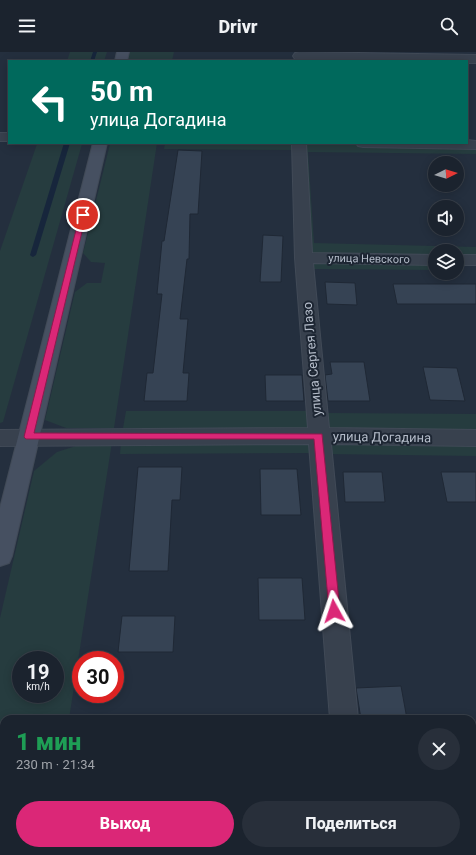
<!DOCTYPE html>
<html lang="ru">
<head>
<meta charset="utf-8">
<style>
  :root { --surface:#1b232e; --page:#282f3a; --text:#f1f3f6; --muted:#a0a4aa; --line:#39404a; --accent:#db2777 }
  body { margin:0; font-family:Roboto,sans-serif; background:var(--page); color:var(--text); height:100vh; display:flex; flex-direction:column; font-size:15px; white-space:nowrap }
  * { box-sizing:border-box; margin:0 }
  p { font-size:13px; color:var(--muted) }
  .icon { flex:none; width:22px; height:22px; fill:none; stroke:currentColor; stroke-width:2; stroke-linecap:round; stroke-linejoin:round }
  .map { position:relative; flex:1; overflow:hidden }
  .side { position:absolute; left:0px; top:663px; width:476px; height:140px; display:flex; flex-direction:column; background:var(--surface); border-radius:12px 12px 0 0; box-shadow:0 2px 10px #0003,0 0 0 1px var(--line) }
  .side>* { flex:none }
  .top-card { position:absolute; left:8px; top:8px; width:460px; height:84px; border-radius:0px; box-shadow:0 2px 10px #0003,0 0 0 1px var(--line); background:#00695c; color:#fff; overflow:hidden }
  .needle { width:26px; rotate:85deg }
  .controls { position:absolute; left:428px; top:104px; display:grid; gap:8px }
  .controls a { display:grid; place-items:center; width:36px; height:36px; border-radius:50%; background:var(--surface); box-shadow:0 2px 10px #0003,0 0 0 1px var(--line); font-size:20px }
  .speed { position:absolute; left:12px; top:599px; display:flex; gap:8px; font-size:20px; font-weight:700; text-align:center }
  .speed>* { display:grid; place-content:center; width:52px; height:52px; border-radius:50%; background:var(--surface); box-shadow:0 2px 10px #0003,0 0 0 1px var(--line); line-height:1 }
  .speed small { font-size:10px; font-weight:400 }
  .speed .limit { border:6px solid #d22; background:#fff; color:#111 }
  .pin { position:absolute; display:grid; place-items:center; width:34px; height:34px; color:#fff; margin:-17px; border:2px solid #fff; border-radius:50%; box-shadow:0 1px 4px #0007 }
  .me { position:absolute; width:44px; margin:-22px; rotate:355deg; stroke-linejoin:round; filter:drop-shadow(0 0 3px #0008) }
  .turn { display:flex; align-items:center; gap:14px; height:84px; padding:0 16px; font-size:18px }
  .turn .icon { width:52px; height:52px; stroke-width:2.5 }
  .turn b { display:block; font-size:28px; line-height:34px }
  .round { display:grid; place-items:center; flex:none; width:42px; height:42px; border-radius:21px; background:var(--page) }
  .summary { display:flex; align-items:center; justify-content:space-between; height:68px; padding:0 16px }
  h1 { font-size:24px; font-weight:800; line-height:30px; color:#1e9e55 }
  .action { display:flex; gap:8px; margin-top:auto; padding:8px 16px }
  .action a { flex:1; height:46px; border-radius:24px; background:var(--accent); color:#fff; font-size:16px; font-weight:800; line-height:46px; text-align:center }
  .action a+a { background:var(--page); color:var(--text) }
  header { display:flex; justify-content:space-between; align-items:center; height:52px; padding:0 16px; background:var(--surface); font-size:18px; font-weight:800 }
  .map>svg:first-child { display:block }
  .green { fill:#263c3f; fill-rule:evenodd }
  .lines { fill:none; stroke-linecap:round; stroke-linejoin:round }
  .stream { fill:#17263c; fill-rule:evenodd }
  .building { fill:#364354; stroke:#1f2835 }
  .service-casing { stroke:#414a57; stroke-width:2 }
  .minor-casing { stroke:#414a57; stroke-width:2 }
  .secondary-casing { stroke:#414a57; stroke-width:2 }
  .service { fill:#38414e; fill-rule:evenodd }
  .minor { fill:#38414e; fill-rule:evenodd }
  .secondary { fill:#465061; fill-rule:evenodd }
  .route { fill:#db2777; stroke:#8e194d }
  .labels { text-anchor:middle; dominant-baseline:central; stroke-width:4; stroke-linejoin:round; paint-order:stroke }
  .far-street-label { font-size:11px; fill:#b4bcc9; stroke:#1d2633 }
  .street-label { font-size:13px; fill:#b4bcc9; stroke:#1d2633 }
</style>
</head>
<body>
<header><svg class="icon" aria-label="menu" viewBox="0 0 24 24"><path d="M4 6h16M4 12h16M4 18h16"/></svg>Drivr<svg class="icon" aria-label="search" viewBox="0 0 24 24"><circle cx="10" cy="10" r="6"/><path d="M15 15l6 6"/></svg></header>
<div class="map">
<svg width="476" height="803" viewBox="0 0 476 803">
  <rect width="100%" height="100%" fill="#242f3e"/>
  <g class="green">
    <path d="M70,0H107L104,9H67Z"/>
    <path d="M130,0H174L172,9H128Z"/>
    <path d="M302,5L476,9V12H467V9H302Z"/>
    <path d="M20,91H78L82,92L3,370L0,371V199L37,92Z"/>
    <path d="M115,91H157L114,376H66L45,368L75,240L87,231H101L105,211L91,210L83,201L110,92Z"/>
    <path d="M165,91L296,92V98L164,97Z"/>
    <path d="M303,92L476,95V102L308,100L314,191L476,195V205H457V199H435V205L308,204Z"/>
    <path d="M308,209L435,210V218L313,217L326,361L476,362V379L323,377Z"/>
    <path d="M126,359H311L313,377L123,376Z"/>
    <path d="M112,390L69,667H4V799H49L48,803H0V566L34,419L57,400L79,393ZM21,608H55V642H21Z"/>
    <path d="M121,390L314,391L315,401L120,402Z"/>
    <path d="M325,391L476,394V404L326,402Z"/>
  </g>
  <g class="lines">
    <g class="stream">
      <path d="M93,0H97L94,9H90Z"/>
      <path d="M64,91H70L36,203L33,205L31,204L30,203Z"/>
    </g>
  </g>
  <g class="building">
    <path d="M178,98L202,99L198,162H190L189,207H187L180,267H188L183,321H189L187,349H144L147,321H153L162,242H157L162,189H164Z"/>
    <path d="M263,183L283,184L281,230H260Z"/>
    <path d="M325,230L355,231L357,253L327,252Z"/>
    <path d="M393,232H476V252H397Z"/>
    <path d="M330,310H364L370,349H328L325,323L332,322Z"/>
    <path d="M423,315L457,316L465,349L430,348Z"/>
    <path d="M265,323H302L304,349H266Z"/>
    <path d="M138,415H182L180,448H172L168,519H129Z"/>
    <path d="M260,417H297L301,463H261Z"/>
    <path d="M343,420H382L385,450H345Z"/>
    <path d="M441,420H476V450H447Z"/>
    <path d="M258,526H302L305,568H259Z"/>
    <path d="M122,564H175L173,600H118Z"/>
    <path d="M401,634L407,667H361L356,636Z"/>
  </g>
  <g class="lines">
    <defs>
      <path id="service" d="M476,727V743L472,744V728Z"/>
      <g id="minor">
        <path d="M299,0L476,3V11H467V9L295,7L293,4L295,1Z"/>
        <rect x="0" y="81" width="9" height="8"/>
        <path d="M467,88L476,89V97L363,95L358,94L356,91H467Z"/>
        <path d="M292,91H306L312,201L435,203V213L313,211L329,376L476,378V394L331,392L358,667H330L309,392L0,394V378L308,376L295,206Z"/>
        <rect x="457" y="203" width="19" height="10"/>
        <path d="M349,799H381L382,803H350Z"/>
      </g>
      <g id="secondary">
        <path d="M117,0H129L127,9H115Z"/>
        <path d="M93,91H107L12,504L9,511L0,514V456Z"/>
      </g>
    </defs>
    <use href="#service" class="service-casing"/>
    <use href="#minor" class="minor-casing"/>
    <use href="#secondary" class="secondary-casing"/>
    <use href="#service" class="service"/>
    <use href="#minor" class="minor"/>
    <use href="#secondary" class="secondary"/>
  </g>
  <path class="route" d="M80,162L86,163L34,381L322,382L340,559L338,562H331L329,559L314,387H26L24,385Z"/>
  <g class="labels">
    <g class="far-street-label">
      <text transform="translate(369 207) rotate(1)">улица Невского</text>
    </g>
    <g class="street-label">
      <text transform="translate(312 307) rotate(-95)">улица Сергея Лазо</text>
      <text transform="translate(382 385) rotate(1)">улица Догадина</text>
    </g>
  </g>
</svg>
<div class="controls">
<a><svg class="needle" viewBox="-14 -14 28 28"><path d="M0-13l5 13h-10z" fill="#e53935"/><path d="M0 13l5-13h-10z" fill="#a0a4aa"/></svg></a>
<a><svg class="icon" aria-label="sound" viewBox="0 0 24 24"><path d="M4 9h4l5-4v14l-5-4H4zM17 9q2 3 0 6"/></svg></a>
<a><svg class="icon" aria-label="layers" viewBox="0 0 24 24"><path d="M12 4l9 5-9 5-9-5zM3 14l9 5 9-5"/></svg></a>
</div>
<div class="speed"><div>19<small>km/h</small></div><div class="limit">30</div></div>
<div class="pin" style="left:83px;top:163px;background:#d93025"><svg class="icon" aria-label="arrive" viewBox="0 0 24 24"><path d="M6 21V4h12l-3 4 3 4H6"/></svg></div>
<svg class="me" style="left:334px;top:559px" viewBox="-20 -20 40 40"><path d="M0-17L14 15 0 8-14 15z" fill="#db2777" stroke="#fff" stroke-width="4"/></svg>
<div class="top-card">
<div class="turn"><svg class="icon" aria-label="left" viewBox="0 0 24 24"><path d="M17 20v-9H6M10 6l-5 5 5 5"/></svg><div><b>50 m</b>улица Догадина</div></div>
</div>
<section class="side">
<div class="summary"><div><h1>1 мин</h1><p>230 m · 21:34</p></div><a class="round"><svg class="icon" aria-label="close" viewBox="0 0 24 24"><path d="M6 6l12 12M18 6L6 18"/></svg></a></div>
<div class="action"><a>Выход</a><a>Поделиться</a></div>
</section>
</div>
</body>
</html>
